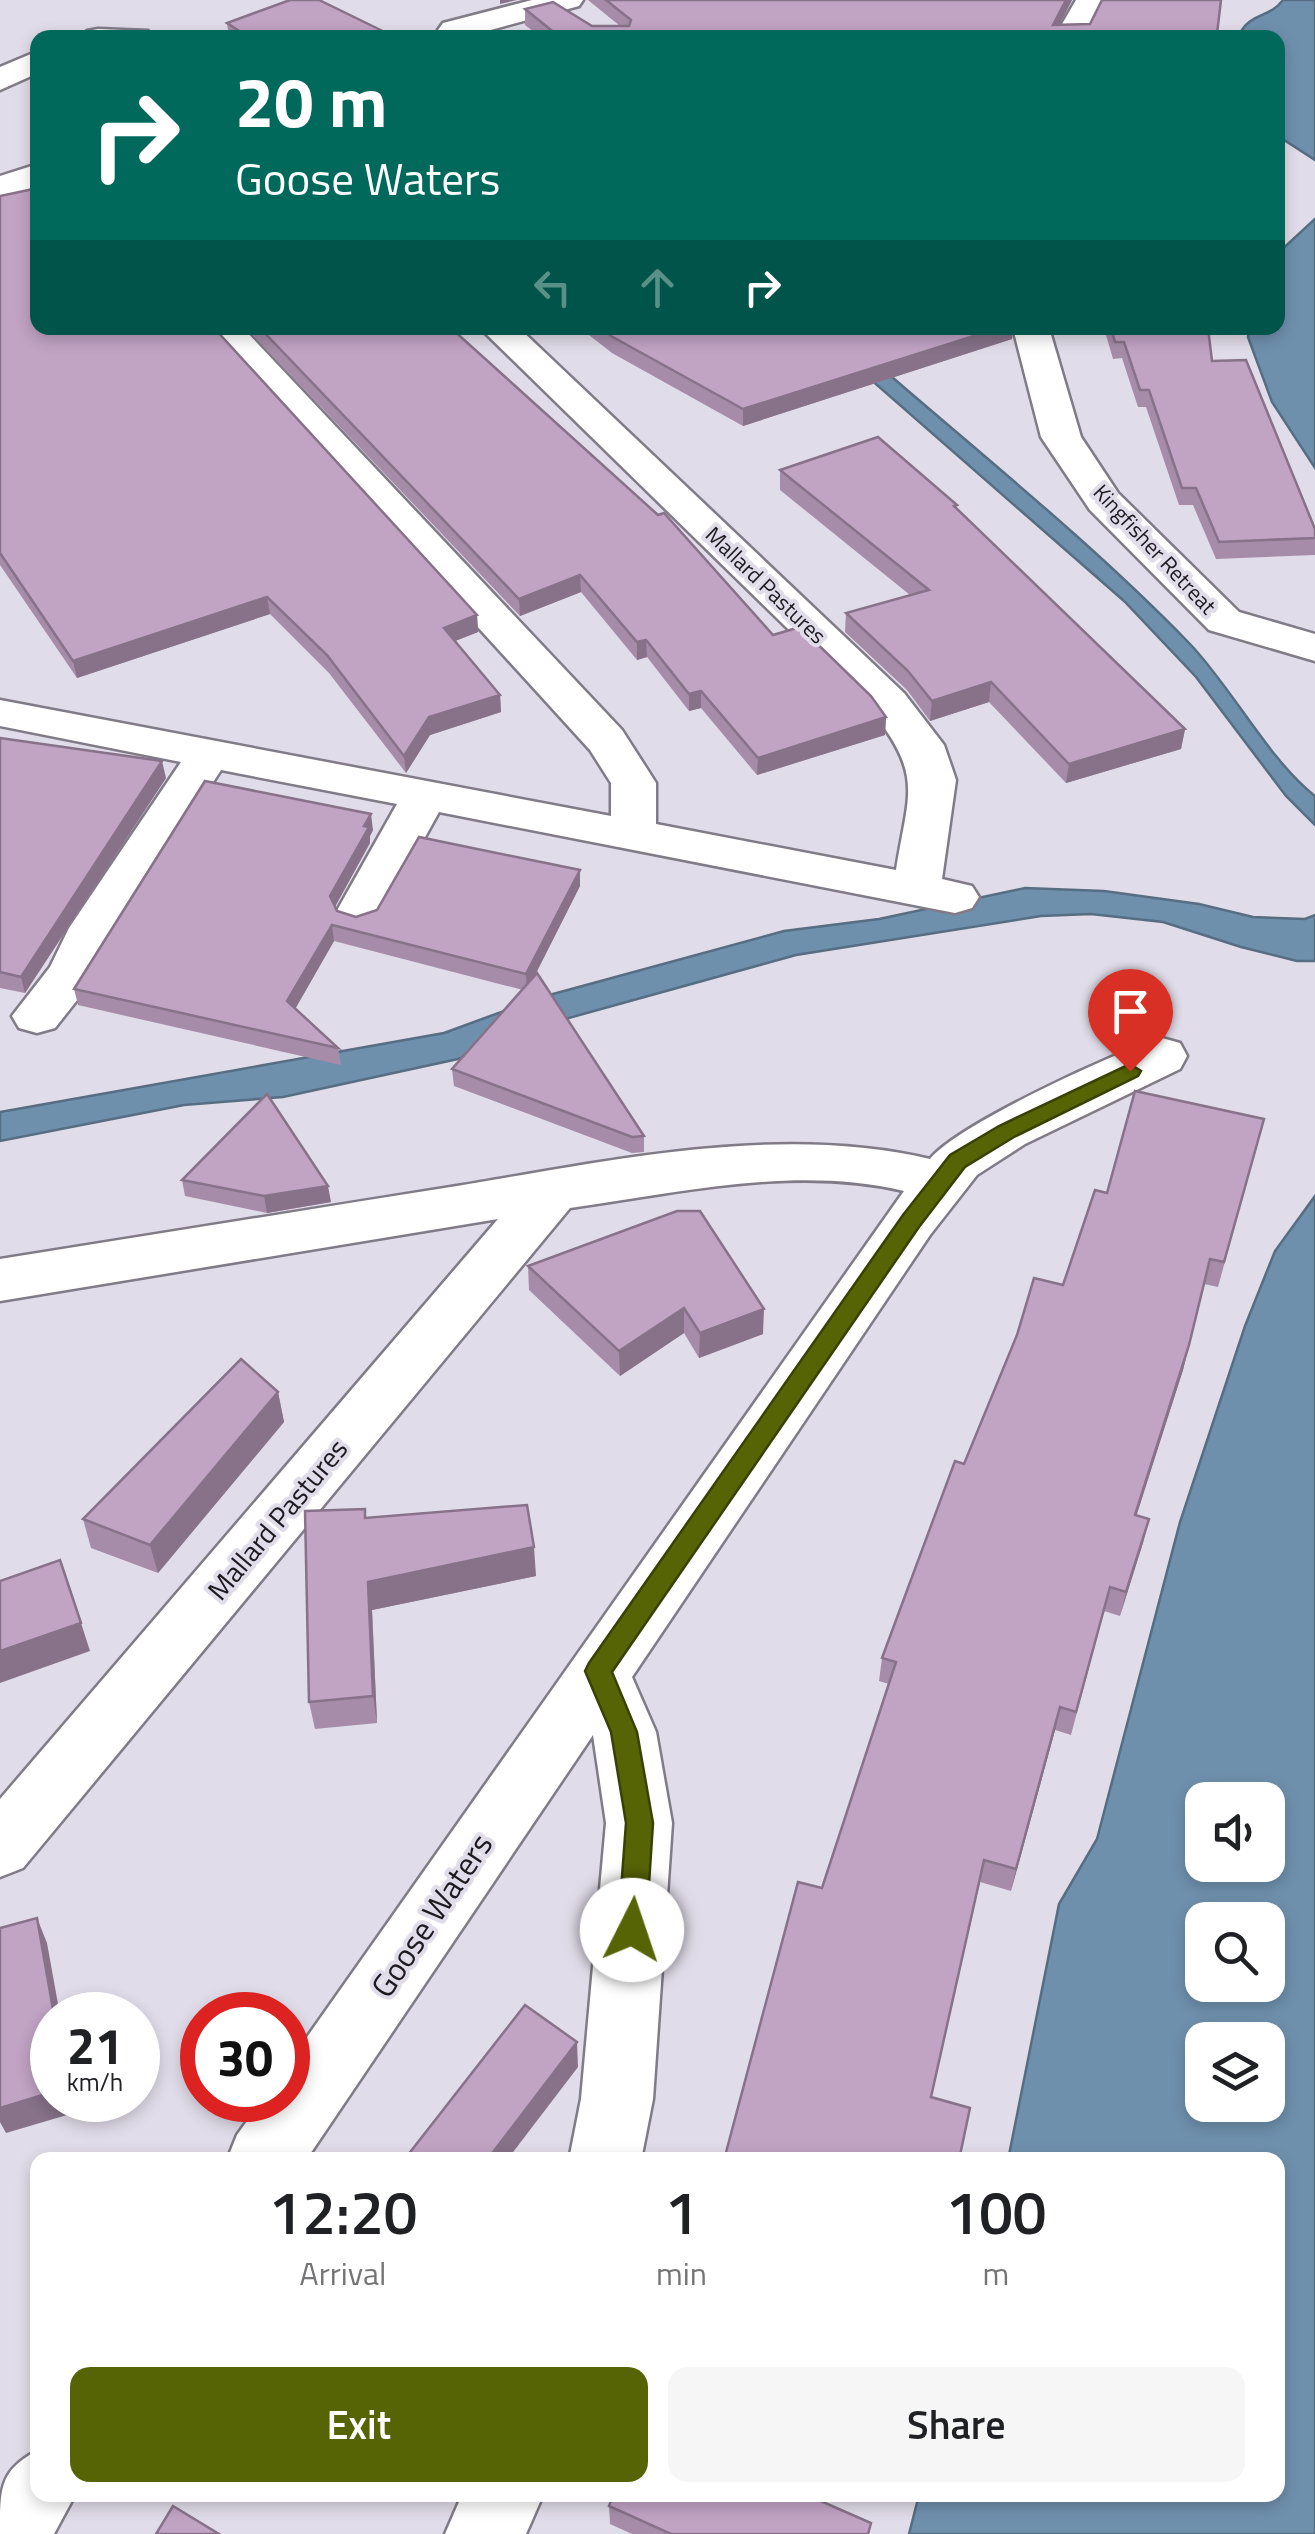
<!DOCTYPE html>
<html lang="en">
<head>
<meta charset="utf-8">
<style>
  :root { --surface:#fff; --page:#f6f6f6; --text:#202124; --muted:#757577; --accent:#576406 }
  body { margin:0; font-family:"Titillium Web",sans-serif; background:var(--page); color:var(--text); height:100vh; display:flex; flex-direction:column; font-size:38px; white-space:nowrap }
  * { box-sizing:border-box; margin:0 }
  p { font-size:32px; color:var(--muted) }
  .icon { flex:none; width:55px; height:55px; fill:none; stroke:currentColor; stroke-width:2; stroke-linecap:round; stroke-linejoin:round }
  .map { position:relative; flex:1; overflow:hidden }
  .details { position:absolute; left:30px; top:2152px; width:1255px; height:350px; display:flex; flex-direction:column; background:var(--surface); border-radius:20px; box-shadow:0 5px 15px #0003 }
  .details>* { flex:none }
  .hud { position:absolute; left:30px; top:30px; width:1255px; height:305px; border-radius:20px; box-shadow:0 5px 15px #0003; background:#00695c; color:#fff; overflow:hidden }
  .fabs { position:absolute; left:1185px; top:1782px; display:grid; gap:20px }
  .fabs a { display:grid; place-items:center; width:100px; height:100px; border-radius:20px; background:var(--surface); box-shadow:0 5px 15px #0003; font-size:50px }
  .speed { position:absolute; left:30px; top:1992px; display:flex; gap:20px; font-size:50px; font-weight:700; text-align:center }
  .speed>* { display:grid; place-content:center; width:130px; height:130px; border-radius:50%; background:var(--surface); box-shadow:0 5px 15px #0003; line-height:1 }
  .speed small { font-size:25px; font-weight:400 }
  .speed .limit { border:15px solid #d22; background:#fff; color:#111 }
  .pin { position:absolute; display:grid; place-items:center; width:85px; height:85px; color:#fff; margin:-102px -42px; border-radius:50% 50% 50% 0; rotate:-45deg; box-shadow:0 0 10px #0007 }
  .pin .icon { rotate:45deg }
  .me { position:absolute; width:110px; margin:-55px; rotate:4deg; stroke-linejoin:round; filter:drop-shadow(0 0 8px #0008) }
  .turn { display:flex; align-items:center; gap:35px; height:210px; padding:0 40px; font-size:45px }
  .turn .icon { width:130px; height:130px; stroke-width:2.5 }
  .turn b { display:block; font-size:70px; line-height:85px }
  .lanes { display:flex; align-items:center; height:95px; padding:0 40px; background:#0003; justify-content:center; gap:50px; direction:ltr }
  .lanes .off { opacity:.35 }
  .eta { display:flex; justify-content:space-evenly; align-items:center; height:170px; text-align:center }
  .eta b { font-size:60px; font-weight:600; line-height:70px }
  .cta { display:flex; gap:20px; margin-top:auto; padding:20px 40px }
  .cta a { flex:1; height:115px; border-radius:20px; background:var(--accent); color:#fff; font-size:40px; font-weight:600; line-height:115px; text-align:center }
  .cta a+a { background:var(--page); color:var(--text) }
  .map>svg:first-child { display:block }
  .water { fill:#6f90ad; stroke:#566d82; stroke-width:2.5; fill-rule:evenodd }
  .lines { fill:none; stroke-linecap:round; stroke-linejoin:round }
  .minor-casing { stroke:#807b87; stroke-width:5 }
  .minor { fill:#fff; fill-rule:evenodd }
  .wall { fill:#a68ca9 }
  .shaded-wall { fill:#877289 }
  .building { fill:#c1a3c4; stroke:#877289; stroke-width:2.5 }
  .route { fill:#576406; stroke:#394104; stroke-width:2.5 }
  .labels { text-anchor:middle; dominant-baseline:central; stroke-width:8; stroke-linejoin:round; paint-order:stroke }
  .far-street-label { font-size:22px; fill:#1c1a1f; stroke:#e1dce9 }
  .street-label { font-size:28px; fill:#1c1a1f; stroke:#e1dce9 }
  .near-street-label { font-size:32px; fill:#1c1a1f; stroke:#e1dce9 }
</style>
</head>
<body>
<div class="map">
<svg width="1315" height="2534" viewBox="0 0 1315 2534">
  <rect width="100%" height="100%" fill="#e1dce9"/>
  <g class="water">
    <path d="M1283,0H1315V160L1278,136V38L1238,37C1250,11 1269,19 1283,0Z"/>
    <path d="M1315,219V468L1272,402L1248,337L1249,328H1278V253Z"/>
    <path d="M878,365C983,456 1093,544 1190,644C1232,688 1269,760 1315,796V825L1286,796L1196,677L1124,601L861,371Z"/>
    <path d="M1025,888L1104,891L1199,904L1253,917L1305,919L1315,915V961H1297L1241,947L1163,922L1091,914L1041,916L796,955L558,1021L458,1059L283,1097L184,1105L0,1141V1112L444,1033L542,997L784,931L879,919Z"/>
    <path d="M1315,1196V2534H909L919,2495H1278V2160H1008L1059,1904L1097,1839L1180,1522L1245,1326L1275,1251ZM1268,1800V1865H1202V1800ZM1268,1920V1985H1202V1920ZM1268,2040V2105H1202V2040Z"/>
  </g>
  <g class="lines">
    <defs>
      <g id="minor">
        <path d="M532,0H583L579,6L461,38L443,37L438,30L443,23Z"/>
        <path d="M1076,0H1106L1085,38H1054Z"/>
        <path d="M98,29L148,31L152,38H83L87,31Z"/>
        <path d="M38,51V73L0,90V67Z"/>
        <path d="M38,164V186L0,198V176Z"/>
        <path d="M205,328H243L622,730L656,783V824L896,870C908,793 924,777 872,711L480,328H519L904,693L944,745L956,780L942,879L972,886L979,897L972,908L955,913L439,812L376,925L359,930L342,925L335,914L397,804L221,770L110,941L89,985L55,1028L37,1033L19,1028L12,1016L50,967L69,928L181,762L0,726V700L611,816V783L590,750Z"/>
        <path d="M1013,328H1049L1081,437L1118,493L1239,612L1315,634V661L1209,630L1090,510L1041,437Z"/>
        <path d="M1162,1038L1180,1043L1187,1056L1180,1069L1025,1144L977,1175L930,1235L632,1677L656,1732L672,1823L653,2099L641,2160H569L581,2099L606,1823L593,1735L306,2160H227L237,2135L262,2100H288V2064L904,1191C795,1165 679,1193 570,1208L23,1868L0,1877V1799L498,1219L0,1301V1259C152,1235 305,1210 457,1186C609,1161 779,1123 930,1159C957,1125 1117,1051 1162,1038Z"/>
        <path d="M38,2450V2495H75L54,2534H0C0,2486 0,2471 38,2450Z"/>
        <path d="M462,2495H543L526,2534H445Z"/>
      </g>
    </defs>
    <use href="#minor" class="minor-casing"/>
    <use href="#minor" class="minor"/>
  </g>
  <g class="wall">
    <path d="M588,0H1072L1059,25L1217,34V38H542L525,25V9L592,26H620Z"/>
    <path d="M227,23L397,38H229Z"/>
    <path d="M0,196L477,615L478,632L455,641L500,695L501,712L430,735L406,773L329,673L270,614L77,678L0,565Z"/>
    <path d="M246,328H451L773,635L886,717L885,735L757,775L701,708L689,711L647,657L637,660L581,592L520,616Z"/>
    <path d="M580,328H1013L1012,339L743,426L612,353Z"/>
    <path d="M1104,328H1208L1212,361L1315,529V555L1216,559L1193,505H1179L1146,407H1138L1122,358L1113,359Z"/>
    <path d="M780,470L957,509L1185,729L1181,749L1066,783L989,702L930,721L907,690L845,632L846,613L910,595L780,490Z"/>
    <path d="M0,738L166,778L25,993L0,988Z"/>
    <path d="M373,830L370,836V843L335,907L337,911L356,917L580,870V886L534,977L644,1136V1152L632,1153L454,1086L452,1069L523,990L334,941L295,1009L338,1048L341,1065L78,1005L74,989Z"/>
    <path d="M1264,1119L1218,1287L1204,1284L1183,1370L1136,1515L1149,1519L1120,1616L1104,1611L1071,1735L1055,1730L1011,1891L980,1882L931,2097L959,2160L822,1888L889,1684L879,1681L882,1658L964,1464L1063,1285L1107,1193Z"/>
    <path d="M182,1180L331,1202L267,1213L185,1196Z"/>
    <path d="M677,1211L763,1334L699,1358L684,1333L620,1376L529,1290L528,1266Z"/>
    <path d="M278,1392L284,1422L158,1573L91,1548L83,1519Z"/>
    <path d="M365,1509L366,1518L536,1576L372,1610L377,1723L315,1729L309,1702Z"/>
    <path d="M609,2506L871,2523L869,2534H632L610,2524Z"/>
  </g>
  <g class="shaded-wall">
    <path d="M500,0H517L500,4Z"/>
    <path d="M1066,0H1072L1053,38V25Z"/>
    <path d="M999,328H1013L1012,339L743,426V409Z"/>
    <path d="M580,575L581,592L520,616L519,599Z"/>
    <path d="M267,597L270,614L77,678L73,661Z"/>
    <path d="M477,615L478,632L445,645L444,628Z"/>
    <path d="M646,640L647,657L637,660V642Z"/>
    <path d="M991,682L989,702L930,721L932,701Z"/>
    <path d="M701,691V708L689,711V694Z"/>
    <path d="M500,695L501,712L430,735L406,773L404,756L429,717Z"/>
    <path d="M886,717L885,735L757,775L758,758Z"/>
    <path d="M1185,729L1181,749L1066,783L1069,764Z"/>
    <path d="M162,761L166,778L25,993L21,977Z"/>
    <path d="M371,814L373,830L370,836V843L332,912L330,896Z"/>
    <path d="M580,870V886L527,991L526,974Z"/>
    <path d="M332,925L334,941L290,1018L287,1001Z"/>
    <path d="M328,1186L331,1202L267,1213L264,1196Z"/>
    <path d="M684,1308V1333L620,1376L619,1351Z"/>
    <path d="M764,1309L763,1334L699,1358L700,1333Z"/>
    <path d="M1189,1345L1183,1370L1129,1539L1135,1515Z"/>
    <path d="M278,1392L284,1422L158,1573L150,1545Z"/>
    <path d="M1149,1519L1143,1543L1120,1616L1126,1592Z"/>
    <path d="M534,1547L536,1576L372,1610L377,1723L373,1696L368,1582Z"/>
    <path d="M81,1623L90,1651L0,1683V1651Z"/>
    <path d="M1060,1707L1055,1730L1011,1891L1016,1869Z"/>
    <path d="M37,1918L47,1943L60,2015H54Z"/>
    <path d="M577,2042L578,2067L507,2160H487Z"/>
    <path d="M52,2092V2100H75L77,2112L6,2133L0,2122V2108Z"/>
  </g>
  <g class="building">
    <path d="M290,0H319L397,38H250L227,23Z"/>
    <path d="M606,0H1066L1053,25L1090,24L1102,0H1221L1217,34L1195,32L1196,38H561L525,9L553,2L592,26H629L631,20Z"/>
    <path d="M38,188V328H214L477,615L444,628L500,695L429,717L404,756L327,655L267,597L73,661L0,553V196Z"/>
    <path d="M260,328H451L658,515L664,513L773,635L800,627L871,696L886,717L758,758L701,691L689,694L646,640L637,642L580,575L519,599Z"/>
    <path d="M601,328H999L743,409L611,336Z"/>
    <path d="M1111,328H1208L1212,361L1246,360L1315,529V538L1219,542L1196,488H1182L1149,390H1140L1124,342H1115Z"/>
    <path d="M878,437L957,505L954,506L1185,729L1069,764L991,682L932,701L908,671L846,613L929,590L780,470Z"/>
    <path d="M0,738L162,761L21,977L0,972Z"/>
    <path d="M205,781L371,814L364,826L369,827L330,896L337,911L356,917L377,910L419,837L580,870L526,974L332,925L287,1001L338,1048L74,989Z"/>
    <path d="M537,973L644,1136L632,1137L452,1069Z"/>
    <path d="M1135,1091L1264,1119L1224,1262L1210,1259L1189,1345L1135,1515L1149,1519L1126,1592L1110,1587L1076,1712L1060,1707L1016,1869L984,1860L931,2097L970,2108L959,2160H724L798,1882L822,1888L896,1662L882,1658L955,1461L964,1464L1017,1335L1034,1278L1063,1285L1095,1190L1107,1193Z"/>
    <path d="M267,1094L328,1186L264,1196L182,1180Z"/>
    <path d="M677,1211H700L764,1309L700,1333L684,1308L619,1351L528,1266Z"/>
    <path d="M241,1359L278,1392L150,1545L83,1519Z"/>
    <path d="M527,1505L534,1547L368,1582L373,1696L309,1702L305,1511L365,1509V1518Z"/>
    <path d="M60,1560L81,1623L0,1651V1581Z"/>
    <path d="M37,1918L54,2015H52V2092L0,2108V1928Z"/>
    <path d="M525,2005L577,2042L487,2160H404Z"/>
    <path d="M613,2495H807L871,2523L868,2534H671L609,2506Z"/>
    <path d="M173,2506L219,2534H156Z"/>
  </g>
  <path class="route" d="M1130,1064L1141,1071L1138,1076L1014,1137L965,1167L919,1227L612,1672L637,1732L653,1823L646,1930L642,1939L632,1943L622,1939L618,1930L626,1823L611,1732L585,1671L589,1663L903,1215L950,1155L999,1126Z"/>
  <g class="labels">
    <g class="far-street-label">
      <text transform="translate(1155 549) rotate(47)">Kingfisher Retreat</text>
      <text transform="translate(766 585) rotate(44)">Mallard Pastures</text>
    </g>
    <g class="street-label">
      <text transform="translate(277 1519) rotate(-50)">Mallard Pastures</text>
    </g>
    <g class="near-street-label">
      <text transform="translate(431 1915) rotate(-56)">Goose Waters</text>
    </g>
  </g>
</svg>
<div class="fabs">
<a><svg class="icon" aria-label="sound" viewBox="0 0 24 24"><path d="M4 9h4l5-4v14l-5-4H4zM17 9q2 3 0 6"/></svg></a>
<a><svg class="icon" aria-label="search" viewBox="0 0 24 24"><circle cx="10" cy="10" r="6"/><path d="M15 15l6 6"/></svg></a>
<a><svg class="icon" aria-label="layers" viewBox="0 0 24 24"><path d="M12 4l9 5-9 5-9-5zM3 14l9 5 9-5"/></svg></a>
</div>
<div class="speed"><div>21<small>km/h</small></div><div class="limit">30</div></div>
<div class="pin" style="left:1130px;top:1071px;background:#d93025"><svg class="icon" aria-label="arrive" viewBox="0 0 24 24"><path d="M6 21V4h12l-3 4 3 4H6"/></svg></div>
<svg class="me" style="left:632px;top:1930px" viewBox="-20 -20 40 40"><circle r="19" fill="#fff"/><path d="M0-13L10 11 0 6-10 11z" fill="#576406"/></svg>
<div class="hud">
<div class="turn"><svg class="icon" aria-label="right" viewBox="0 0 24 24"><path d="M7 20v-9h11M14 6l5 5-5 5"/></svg><div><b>20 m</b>Goose Waters</div></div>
<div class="lanes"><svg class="icon off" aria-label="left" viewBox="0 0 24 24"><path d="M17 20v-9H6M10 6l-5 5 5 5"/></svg><svg class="icon off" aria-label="ahead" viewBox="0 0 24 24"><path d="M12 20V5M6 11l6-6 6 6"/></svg><svg class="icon" aria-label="right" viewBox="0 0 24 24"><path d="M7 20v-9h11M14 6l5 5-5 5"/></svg></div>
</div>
<section class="details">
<div class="eta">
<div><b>12:20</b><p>Arrival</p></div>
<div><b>1</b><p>min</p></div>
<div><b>100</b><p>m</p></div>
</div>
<div class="cta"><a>Exit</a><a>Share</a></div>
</section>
</div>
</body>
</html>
